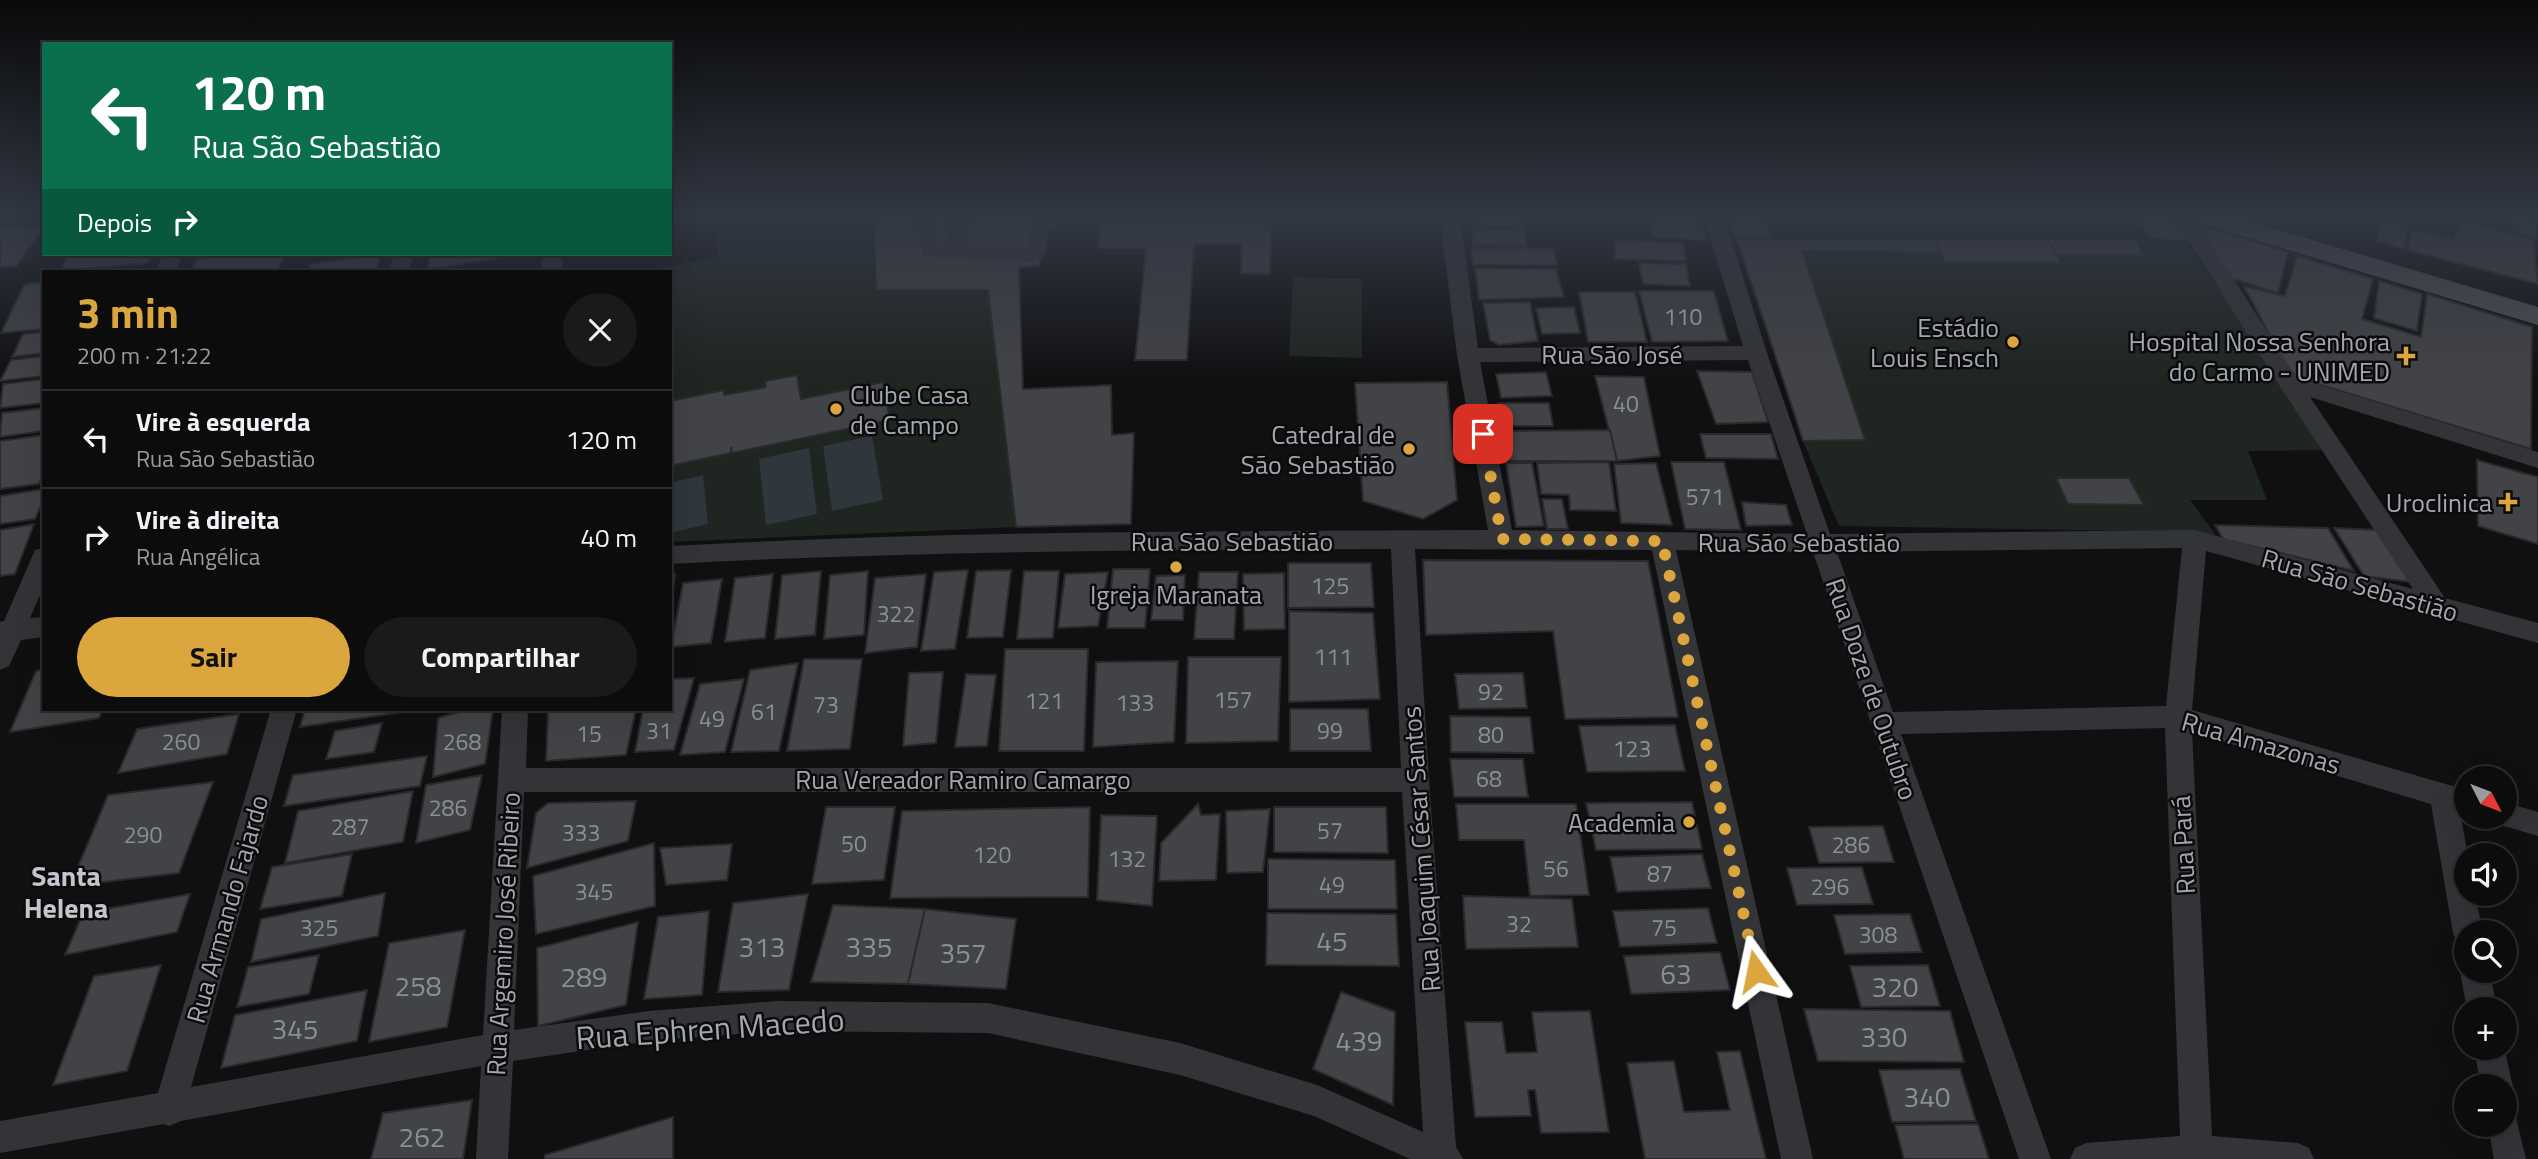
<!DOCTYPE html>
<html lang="pt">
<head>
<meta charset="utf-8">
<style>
  :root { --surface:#0c0c0d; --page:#1a1a1b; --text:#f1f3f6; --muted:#9a9b9d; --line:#2c2c2e; --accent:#dba63e }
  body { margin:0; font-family:"Titillium Web",sans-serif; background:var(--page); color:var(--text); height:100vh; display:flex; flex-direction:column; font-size:26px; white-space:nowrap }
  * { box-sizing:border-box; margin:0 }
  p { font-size:23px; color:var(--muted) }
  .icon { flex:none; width:38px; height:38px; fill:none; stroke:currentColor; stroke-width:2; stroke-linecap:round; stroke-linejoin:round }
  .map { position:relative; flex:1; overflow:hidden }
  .panel { position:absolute; left:42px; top:270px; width:630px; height:441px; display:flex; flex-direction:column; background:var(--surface); border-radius:0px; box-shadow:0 7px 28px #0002,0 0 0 2px var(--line) }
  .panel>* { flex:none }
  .banner { position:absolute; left:42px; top:42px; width:630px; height:214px; border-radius:0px; box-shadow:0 7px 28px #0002,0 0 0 2px var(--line); background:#0b6e4f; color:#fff; overflow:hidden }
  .needle { width:46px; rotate:132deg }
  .fabs { position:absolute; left:2454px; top:766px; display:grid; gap:14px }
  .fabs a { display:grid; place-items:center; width:63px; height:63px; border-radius:50%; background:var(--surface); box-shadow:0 7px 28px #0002,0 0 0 2px var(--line); font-size:35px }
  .pin { position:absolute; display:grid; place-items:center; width:60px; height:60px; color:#fff; margin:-30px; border-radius:14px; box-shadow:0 4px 10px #0006 }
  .me { position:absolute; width:77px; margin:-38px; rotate:348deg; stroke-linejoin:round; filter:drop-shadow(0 0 5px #0008) }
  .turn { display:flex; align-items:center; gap:24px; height:147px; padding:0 35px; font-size:32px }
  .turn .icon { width:91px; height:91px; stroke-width:2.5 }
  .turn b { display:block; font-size:49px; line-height:60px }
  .then { display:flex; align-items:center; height:66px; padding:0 35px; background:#0003; gap:14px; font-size:26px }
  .round { display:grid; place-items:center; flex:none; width:74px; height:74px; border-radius:37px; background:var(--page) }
  .summary { display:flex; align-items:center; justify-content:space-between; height:119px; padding:0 35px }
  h1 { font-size:42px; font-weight:700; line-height:52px; color:var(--accent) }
  .primary-button { display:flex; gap:14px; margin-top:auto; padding:14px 35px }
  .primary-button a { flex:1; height:80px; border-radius:42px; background:var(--accent); color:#111; font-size:28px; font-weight:700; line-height:80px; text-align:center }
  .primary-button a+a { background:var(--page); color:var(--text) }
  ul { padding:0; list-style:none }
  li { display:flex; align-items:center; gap:21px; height:98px; padding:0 35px; border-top:2px solid var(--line) }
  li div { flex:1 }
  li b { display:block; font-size:26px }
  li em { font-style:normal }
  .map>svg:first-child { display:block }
  .green { fill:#1f2520 }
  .water { fill:#2f363c }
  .building { fill:#424346; stroke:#2a2a2d; stroke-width:2 }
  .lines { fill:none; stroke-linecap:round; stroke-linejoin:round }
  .minor { fill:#333438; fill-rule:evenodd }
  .major { fill:#4e4f54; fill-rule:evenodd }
  .route { stroke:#dba63e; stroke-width:12; stroke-dasharray:0 21.6 }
  .poi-dot { fill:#dba63e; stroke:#0b0b0c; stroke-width:2.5 }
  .labels { text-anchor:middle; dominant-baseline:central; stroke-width:5; stroke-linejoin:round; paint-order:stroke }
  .number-label { font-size:23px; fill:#8b8e96 }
  .poi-label { font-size:26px; fill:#a3a7b0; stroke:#0b0b0c; text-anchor:end }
  .street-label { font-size:26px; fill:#a3a7b0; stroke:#0b0b0c }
  .neighbourhood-label { font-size:28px; font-weight:bold; fill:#c3c6cd; stroke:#0b0b0c }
  .near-number-label { font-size:28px; fill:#8b8e96 }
  .near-street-label { font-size:32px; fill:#a3a7b0; stroke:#0b0b0c }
</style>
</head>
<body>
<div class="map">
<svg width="2538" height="1159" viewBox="0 0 2538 1159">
  <rect width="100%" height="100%" fill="#101011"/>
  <g class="green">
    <path d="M762,217H869L876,290H988L1016,527L670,542V271H644L718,257L717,225Z"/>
    <path d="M1737,239H2135L2188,243L2328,450L2248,451L2267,500H2190L2216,535L2194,532L1839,526L1803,441Z"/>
    <path d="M1293,277L1362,279V358L1289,356Z"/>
  </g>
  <g class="water">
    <path d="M872,436L883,500L832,511L823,446Z"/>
    <path d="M809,448L817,514L766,525L759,459Z"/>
    <path d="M703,475L708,524L670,533V483Z"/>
  </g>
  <g class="building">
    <path d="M874,217H1058L1056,226L1043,235L1039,265L1019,268L1023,389L1111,385L1112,435L1134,433L1131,524L1016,527L988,290H876Z"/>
    <path d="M1473,217H1524L1525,228L1474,226Z"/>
    <path d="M1652,217H1702L1705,240L1652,237Z"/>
    <path d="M1737,217H1766L1770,236L1734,237L1731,221Z"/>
    <path d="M2136,217H2173L2188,241L2150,238Z"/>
    <path d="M2488,217H2536V238L2512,231L2511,226Z"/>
    <path d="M2381,221L2407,227L2404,249L2377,241Z"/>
    <path d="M2464,221L2533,239L2538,284L2408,250L2412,229L2453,239Z"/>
    <path d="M1101,223H1271L1270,274L1241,273L1242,244H1194L1187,360H1135L1146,248H1098Z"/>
    <path d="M2196,224L2288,252L2278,293L2228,277Z"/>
    <path d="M44,226L17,266L0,267V228Z"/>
    <path d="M1472,228L1525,230L1526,246L1473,245Z"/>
    <path d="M1737,239H2135L2144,256L1802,250L1865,440L1803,441Z"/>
    <path d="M1934,239H2048L2061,263L1945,262Z"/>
    <path d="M1615,240L1683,243L1686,261L1615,259Z"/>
    <path d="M1471,248H1553L1557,265H1473Z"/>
    <path d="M68,254H152L147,263L60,271Z"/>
    <path d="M236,254H284L278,271H191L197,259Z"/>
    <path d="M381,254L376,271H308L310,264Z"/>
    <path d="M430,254H527L428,269Z"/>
    <path d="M2297,256L2373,279L2362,319L2421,337L2427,294L2532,327L2531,449L2291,376L2244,286L2285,296Z"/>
    <path d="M1639,263L1686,264L1690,286L1643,284Z"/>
    <path d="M1475,268L1556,269L1564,297L1479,300Z"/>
    <path d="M2379,281L2422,294L2417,331L2374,318Z"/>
    <path d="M44,282V329L1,333L24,285Z"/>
    <path d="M1639,291H1714L1728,341L1652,342Z"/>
    <path d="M1579,292H1635L1647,342H1588Z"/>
    <path d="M1530,302L1538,341L1499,345L1490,340L1483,303Z"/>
    <path d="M1574,307L1580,333L1542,334L1536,308Z"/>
    <path d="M44,332V353L12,357L23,334Z"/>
    <path d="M44,356V376L0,381L11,360Z"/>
    <path d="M1697,371L1752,372L1768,422L1716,424Z"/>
    <path d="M1546,372L1552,396L1501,398L1496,374Z"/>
    <path d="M797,375L801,399L883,382L890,420L732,453L731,447V453L670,466V401L724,390V395L766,387L765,381Z"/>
    <path d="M1595,376L1644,377L1660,456L1617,461Z"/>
    <path d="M44,379V403L0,408L3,384Z"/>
    <path d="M1447,382L1457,500L1423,519L1363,501L1355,383Z"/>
    <path d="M1498,403H1549L1553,426H1501Z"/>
    <path d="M44,408V431L0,437L2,413Z"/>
    <path d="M1610,430L1617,461H1510L1505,431Z"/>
    <path d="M1700,434H1771L1778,459L1706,458Z"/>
    <path d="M44,435V473L39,484L0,489V441Z"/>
    <path d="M2477,460L2538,477V544L2478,526Z"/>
    <path d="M1609,462L1616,511L1570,510L1569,495L1541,494L1537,463Z"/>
    <path d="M1671,462H1724L1741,530L1685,529Z"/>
    <path d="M1506,463H1532L1544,526L1516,527Z"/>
    <path d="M1656,463L1672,525L1621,523L1614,464Z"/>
    <path d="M2056,478H2129L2144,505L2068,504Z"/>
    <path d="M44,489V499L35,519L0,524V496Z"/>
    <path d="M1542,499H1562L1568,529H1547Z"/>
    <path d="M1742,502L1786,505L1792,525L1746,526Z"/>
    <path d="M34,524L15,574L0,576V530Z"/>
    <path d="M2215,525L2328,528L2354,571L2223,539Z"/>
    <path d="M2334,528L2377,530L2410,582L2364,576Z"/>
    <path d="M1423,560L1648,561L1678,717L1565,719L1553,631L1426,635Z"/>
    <path d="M1288,563H1371L1374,607L1288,608Z"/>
    <path d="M1113,569H1150L1145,628H1107Z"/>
    <path d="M968,570L955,649L921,651L934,572Z"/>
    <path d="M1011,570L1003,637L967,638L976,571Z"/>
    <path d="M821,571L815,635L775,639L782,575Z"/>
    <path d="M868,571L864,635L824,639L830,575Z"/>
    <path d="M1024,571H1059L1053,638L1017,639Z"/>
    <path d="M1108,572L1098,626L1058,628L1065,574Z"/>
    <path d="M1199,572H1238L1234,639H1194Z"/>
    <path d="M1284,573L1285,629L1244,630L1243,574Z"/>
    <path d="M670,574H675L670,620Z"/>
    <path d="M773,574L765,638L725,642L735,578Z"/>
    <path d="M926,574L917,647L865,653L875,578Z"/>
    <path d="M1185,575L1183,620H1151L1156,576Z"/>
    <path d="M722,579L711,643L671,647L683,583Z"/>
    <path d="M1289,611L1373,613L1380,699L1289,702Z"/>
    <path d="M1005,649H1088L1084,751H999Z"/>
    <path d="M1188,657H1281L1278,741L1186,743Z"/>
    <path d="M804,659H862L850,749L787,751Z"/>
    <path d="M1178,661L1174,742L1093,747L1096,662Z"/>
    <path d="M798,663L779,751L731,752L750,670Z"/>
    <path d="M44,669V709H103L99,718L10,732L36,671Z"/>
    <path d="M943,672L936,743L903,746L909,673Z"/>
    <path d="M1523,673L1527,708L1459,709L1455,674Z"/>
    <path d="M966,674L996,675L987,746L955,747Z"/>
    <path d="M694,678L674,750L635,752L643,709H670V679Z"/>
    <path d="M744,679L725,752L680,755L700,684Z"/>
    <path d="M305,709H424L300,727Z"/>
    <path d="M470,709H493L485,764L433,777L438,718Z"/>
    <path d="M557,709H636L626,755L546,761L548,711Z"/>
    <path d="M1290,709H1368L1371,751H1290Z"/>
    <path d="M239,714L227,754L118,773L137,729Z"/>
    <path d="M1450,716L1530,717L1534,753L1451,752Z"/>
    <path d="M382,723L374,752L326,759L335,731Z"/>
    <path d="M1675,725L1685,771L1587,772L1579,726Z"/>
    <path d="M427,756L420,786L284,806L293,775Z"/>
    <path d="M1450,759H1523L1528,797H1454Z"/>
    <path d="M482,775L470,830L416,843L426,785Z"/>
    <path d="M213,782L179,873L70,886L108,795Z"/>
    <path d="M413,791L403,842L285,863L298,811Z"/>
    <path d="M636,801L628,841L527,868L536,813L548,803Z"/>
    <path d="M1692,802L1702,849L1596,850L1586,803Z"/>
    <path d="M1198,804L1201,815L1220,814L1216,880L1159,881L1161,843Z"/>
    <path d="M1456,804H1576L1589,895L1530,896L1524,840H1459Z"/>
    <path d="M826,807H895L884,880L812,884Z"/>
    <path d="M1090,807L1088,897L890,898L902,811Z"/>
    <path d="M1274,807H1386L1388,853L1274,852Z"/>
    <path d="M1270,809L1263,872L1227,873L1226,811Z"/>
    <path d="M1101,815L1157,816L1152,906L1097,900Z"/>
    <path d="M1883,826L1894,862L1819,863L1809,827Z"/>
    <path d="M654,843L655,906L536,934L533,876Z"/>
    <path d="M732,844L727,880L666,885L660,848Z"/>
    <path d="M352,854L342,896L260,909L272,867Z"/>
    <path d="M1702,854L1711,888L1617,892L1610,857Z"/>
    <path d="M1268,859L1395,860L1397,909H1268Z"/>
    <path d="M1862,867L1873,904L1797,905L1787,868Z"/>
    <path d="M385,893L378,936L251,962L261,919Z"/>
    <path d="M190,894L177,932L65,955L83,913Z"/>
    <path d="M808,894L789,990L718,992L733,903Z"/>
    <path d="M1463,896L1572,899L1578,947L1466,949Z"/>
    <path d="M833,905L925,909L908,984L811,982Z"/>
    <path d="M1708,908L1717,943L1620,947L1613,911Z"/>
    <path d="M925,909L1016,919L1006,989L908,984Z"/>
    <path d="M709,911L702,995L644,999L658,917Z"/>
    <path d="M1267,913L1396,914L1399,966L1266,965Z"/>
    <path d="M1910,914L1922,952L1845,954L1834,915Z"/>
    <path d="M638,922L626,1005L538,1026L537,948Z"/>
    <path d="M465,930L447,1027L369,1042L389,943Z"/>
    <path d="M1720,952L1730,990L1631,994L1624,956Z"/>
    <path d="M319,955L309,994L237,1007L248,967Z"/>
    <path d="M161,965L127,1071L53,1085L94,976Z"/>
    <path d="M1928,965L1940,1006L1861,1007L1850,966Z"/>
    <path d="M367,990L357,1041L221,1068L235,1015Z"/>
    <path d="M1341,992L1395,1012L1393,1105L1313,1069Z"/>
    <path d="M1804,1009L1950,1011L1964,1062L1818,1061Z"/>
    <path d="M1590,1011L1609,1132L1541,1133L1535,1090H1528L1531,1116L1475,1117L1465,1022H1502L1506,1053L1537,1052L1532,1012Z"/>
    <path d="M1740,1051L1766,1159H1645L1627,1063L1674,1061L1684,1112L1730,1110L1717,1052Z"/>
    <path d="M1960,1069L1976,1121L1892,1122L1879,1070Z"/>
    <path d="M472,1100L463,1159H371L383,1113Z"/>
    <path d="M673,1117V1159H545V1155Z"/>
    <path d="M1978,1124L1989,1159H1904L1895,1125Z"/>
  </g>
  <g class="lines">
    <g class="minor">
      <path d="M912,217H932L939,245H946L950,217H970L966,246L1026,249L1033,217H1053L1044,256L1034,262L923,256Z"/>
      <path d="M1440,217H1460L1478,348L1743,346L1704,217H1724L1767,353L1830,534L2195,530L2413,589L2281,388L2174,217H2194L2297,378L2538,452V468L2310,397L2445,598L2538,623V643L2206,551L2192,710L2466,790V814L2460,812L2468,856L2466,894H2475L2483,933H2466V946L2458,943L2453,933L2431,804L2192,732L2212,1136L2298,1143L2309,1148L2314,1159H2070L2075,1148L2086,1143L2180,1136L2165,728L1901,734L2051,1159H2019L1813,552L1676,550L1813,1159H1781L1652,550L1415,549L1429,780L1456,1147L1463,1159H1410L1314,1116L1180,1075L988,1033L778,1031L649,1041L513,1061L508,1159H476L481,1066L181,1121L169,1126L164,1124L0,1153V1121L158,1093L271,709H297L191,1087L483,1035L502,709H528L526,768H1401L1391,549C1151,550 911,551 670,564V546C943,531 1215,531 1488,530L1457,355ZM1748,360L1807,534L1512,530L1480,362ZM2182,548L2166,706L1893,712L1837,552ZM524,792H1402L1423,1132L1317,1085L1180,1043L988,1003L778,1001L649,1011L514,1030Z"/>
      <path d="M163,254H183L176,271H156Z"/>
      <path d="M394,254H414L409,271H389Z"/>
      <rect x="542" y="254" width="20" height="17"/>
      <path d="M44,548V586L30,618L44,617V637L21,640L9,666L0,670V622L4,621L35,550Z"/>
      <path d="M2504,802L2538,812V836L2494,823L2492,817H2504Z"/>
      <path d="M2466,960V971H2490L2497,1010H2467L2460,971Z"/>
      <path d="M2504,1047L2513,1087L2504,1100V1087H2481L2474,1048Z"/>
      <path d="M2504,1109L2515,1114L2526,1159H2494L2488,1125H2504Z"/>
    </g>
    <path class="major" d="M2195,217H2235L2538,307V325L2199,223Z"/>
  </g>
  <linearGradient id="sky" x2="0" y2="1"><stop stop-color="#090909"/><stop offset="0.57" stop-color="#313743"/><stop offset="1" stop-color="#313743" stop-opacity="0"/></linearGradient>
  <rect width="2538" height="379" fill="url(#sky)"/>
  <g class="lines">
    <path class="route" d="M1483,434L1502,539L1662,541L1756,971"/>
  </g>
  <g class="poi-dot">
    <circle cx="2013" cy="342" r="7"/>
    <path d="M2402.5 345.5h7v7h7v7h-7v7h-7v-7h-7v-7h7z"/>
    <circle cx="836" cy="409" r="7"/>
    <circle cx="1409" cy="449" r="7"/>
    <path d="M2504.5 491.5h7v7h7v7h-7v7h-7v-7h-7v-7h7z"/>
    <circle cx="1176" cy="567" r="7"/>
    <circle cx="1689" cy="822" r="7"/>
  </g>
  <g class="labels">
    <g class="number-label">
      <text x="1683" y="316">110</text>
      <text x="1626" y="403">40</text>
      <text x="1705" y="496">571</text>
      <text x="1330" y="585">125</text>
      <text x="896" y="613">322</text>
      <text x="1333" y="656">111</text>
      <text x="1491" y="691">92</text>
      <text x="1233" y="699">157</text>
      <text x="1044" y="700">121</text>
      <text x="1135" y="702">133</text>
      <text x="826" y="704">73</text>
      <text x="764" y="711">61</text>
      <text x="712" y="718">49</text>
      <text x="659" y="730">31</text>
      <text x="1330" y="730">99</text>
      <text x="589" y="733">15</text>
      <text x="1491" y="734">80</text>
      <text x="181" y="741">260</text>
      <text x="462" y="741">268</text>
      <text x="1632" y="748">123</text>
      <text x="1489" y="778">68</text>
      <text x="448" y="807">286</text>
      <text x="350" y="826">287</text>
      <text x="1330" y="830">57</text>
      <text x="581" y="832">333</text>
      <text x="143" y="834">290</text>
      <text x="854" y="843">50</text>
      <text x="1851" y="844">286</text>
      <text x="992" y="854">120</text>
      <text x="1127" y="858">132</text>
      <text x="1556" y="868">56</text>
      <text x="1660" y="873">87</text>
      <text x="1332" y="884">49</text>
      <text x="1830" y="886">296</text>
      <text x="594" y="891">345</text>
      <text x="1519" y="923">32</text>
      <text x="319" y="927">325</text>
      <text x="1664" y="927">75</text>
      <text x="1878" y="934">308</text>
    </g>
    <g class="poi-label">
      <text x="1999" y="327">Estádio<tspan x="1999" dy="30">Louis Ensch</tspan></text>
      <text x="2390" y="341">Hospital Nossa Senhora<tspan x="2390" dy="30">do Carmo - UNIMED</tspan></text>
      <text x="850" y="394" text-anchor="start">Clube Casa<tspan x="850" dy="30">de Campo</tspan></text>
      <text x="1395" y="434">Catedral de<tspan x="1395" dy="30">São Sebastião</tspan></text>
      <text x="2492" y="502">Uroclinica</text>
      <text x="1176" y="594" text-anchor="middle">Igreja Maranata</text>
      <text x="1675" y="822">Academia</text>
    </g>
    <g class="street-label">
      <text x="1612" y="354">Rua São José</text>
      <text x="1232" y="541">Rua São Sebastião</text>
      <text x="1799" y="542">Rua São Sebastião</text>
      <text transform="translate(2360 585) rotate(16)">Rua São Sebastião</text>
      <text transform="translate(1872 689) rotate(71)">Rua Doze de Outubro</text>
      <text transform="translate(2261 743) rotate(16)">Rua Amazonas</text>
      <text x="963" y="779">Rua Vereador Ramiro Camargo</text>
      <text transform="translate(2183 845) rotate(-93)">Rua Pará</text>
      <text transform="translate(1421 849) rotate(-94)">Rua Joaquim César Santos</text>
      <text transform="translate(227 909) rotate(-74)">Rua Armando Fajardo</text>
      <text transform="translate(503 934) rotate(-87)">Rua Argemiro José Ribeiro</text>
    </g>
    <g class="neighbourhood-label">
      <text x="66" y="875">Santa<tspan x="66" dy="32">Helena</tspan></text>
    </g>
    <g class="near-number-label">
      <text x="1332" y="940">45</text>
      <text x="762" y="946">313</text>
      <text x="869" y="946">335</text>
      <text x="963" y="952">357</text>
      <text x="1676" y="973">63</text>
      <text x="584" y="976">289</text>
      <text x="418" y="985">258</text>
      <text x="1895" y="986">320</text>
      <text x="295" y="1028">345</text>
      <text x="1884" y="1036">330</text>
      <text x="1359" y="1040">439</text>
      <text x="1927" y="1096">340</text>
      <text x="422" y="1136">262</text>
    </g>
    <g class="near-street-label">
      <text transform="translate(710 1028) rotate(-4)">Rua Ephren Macedo</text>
    </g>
  </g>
</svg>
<div class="fabs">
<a><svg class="needle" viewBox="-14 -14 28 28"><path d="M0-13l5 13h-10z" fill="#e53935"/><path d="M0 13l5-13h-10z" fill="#9a9b9d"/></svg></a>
<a><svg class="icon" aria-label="sound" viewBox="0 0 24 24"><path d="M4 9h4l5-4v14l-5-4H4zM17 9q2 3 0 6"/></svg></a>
<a><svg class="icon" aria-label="search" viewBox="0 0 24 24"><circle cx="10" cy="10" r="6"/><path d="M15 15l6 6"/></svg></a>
<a>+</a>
<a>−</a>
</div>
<div class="pin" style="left:1483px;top:434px;background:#d93025"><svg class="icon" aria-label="arrive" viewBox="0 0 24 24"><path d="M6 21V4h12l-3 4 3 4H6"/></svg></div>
<svg class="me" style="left:1756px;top:971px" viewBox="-20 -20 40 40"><path d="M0-17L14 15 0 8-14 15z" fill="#dba63e" stroke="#fff" stroke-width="4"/></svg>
<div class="banner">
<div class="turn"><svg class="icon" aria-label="left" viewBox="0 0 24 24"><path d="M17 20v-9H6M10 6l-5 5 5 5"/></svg><div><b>120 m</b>Rua São Sebastião</div></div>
<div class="then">Depois<svg class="icon" aria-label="right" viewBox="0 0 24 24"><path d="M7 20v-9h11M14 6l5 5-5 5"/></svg></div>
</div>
<section class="panel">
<div class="summary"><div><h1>3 min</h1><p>200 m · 21:22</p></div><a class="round"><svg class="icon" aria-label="close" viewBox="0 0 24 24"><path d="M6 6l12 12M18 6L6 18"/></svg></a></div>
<ul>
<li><svg class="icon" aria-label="left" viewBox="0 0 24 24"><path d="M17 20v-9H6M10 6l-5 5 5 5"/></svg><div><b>Vire à esquerda</b><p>Rua São Sebastião</p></div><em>120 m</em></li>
<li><svg class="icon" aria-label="right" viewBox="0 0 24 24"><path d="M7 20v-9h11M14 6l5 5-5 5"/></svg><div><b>Vire à direita</b><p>Rua Angélica</p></div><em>40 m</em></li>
</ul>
<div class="primary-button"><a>Sair</a><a>Compartilhar</a></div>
</section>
</div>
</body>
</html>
